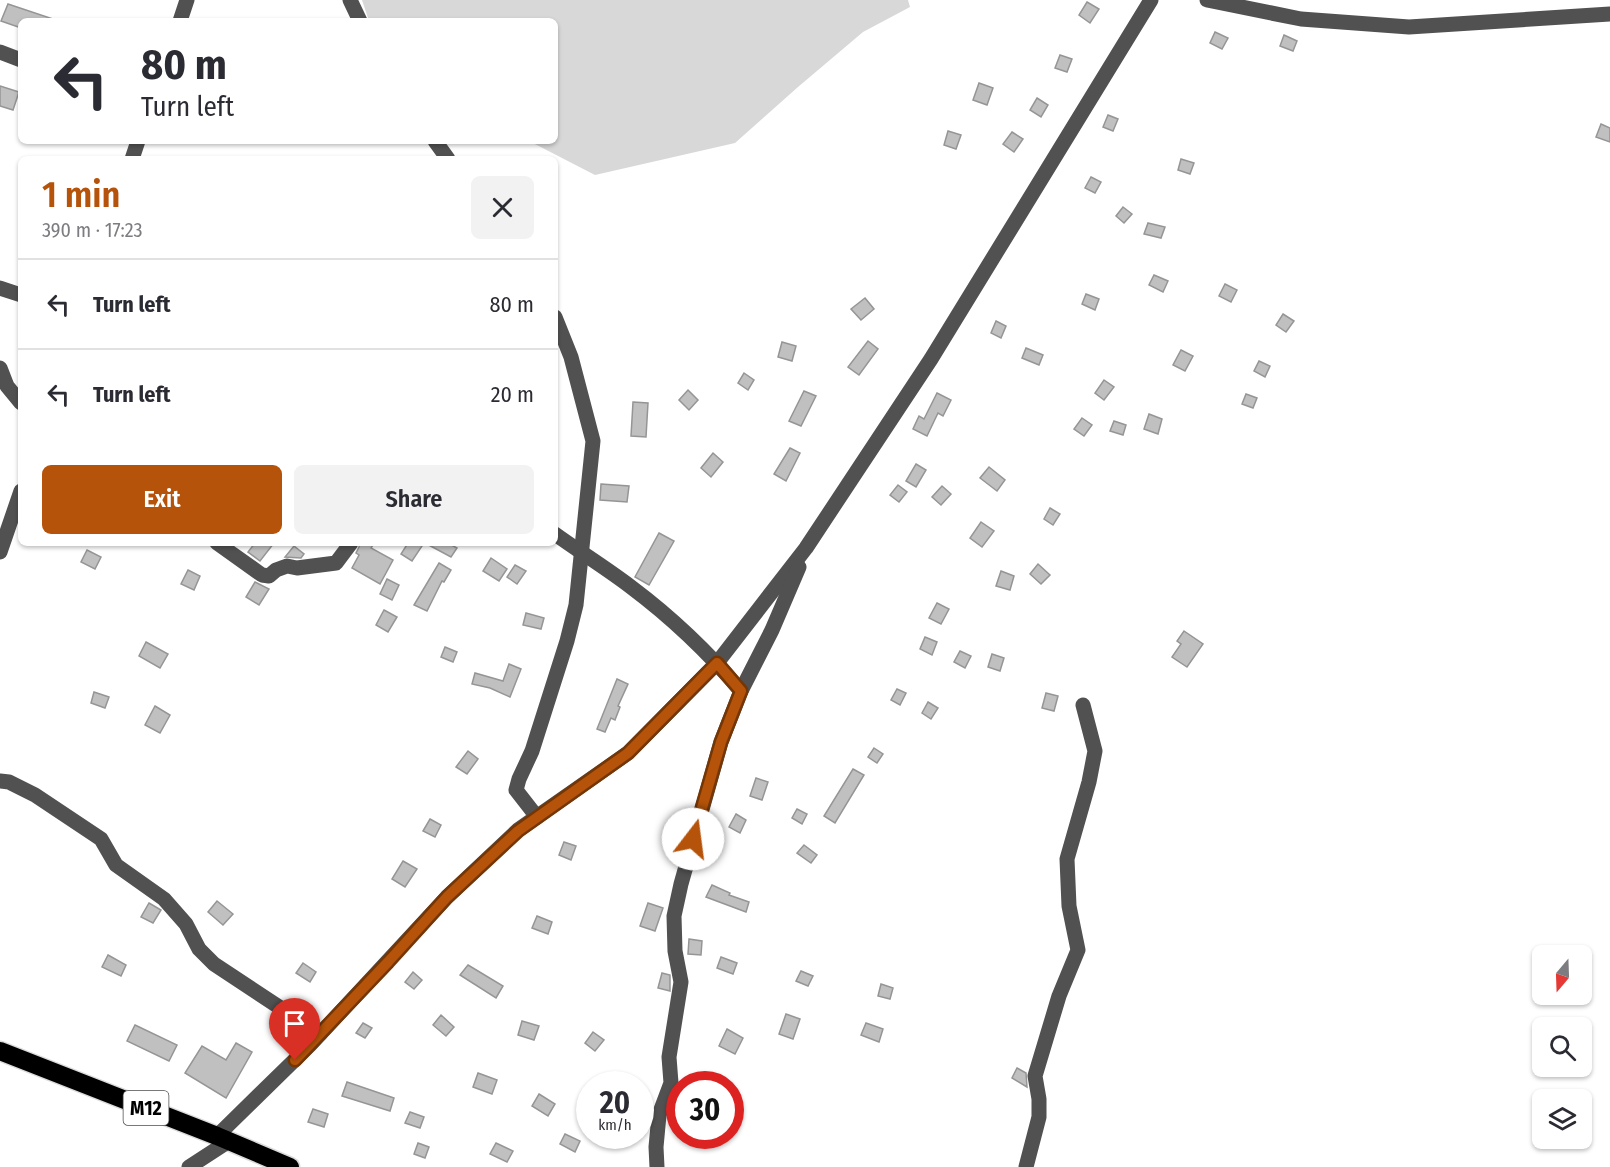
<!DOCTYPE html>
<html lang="en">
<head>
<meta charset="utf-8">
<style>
  :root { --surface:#fff; --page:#f2f2f3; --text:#2b2b33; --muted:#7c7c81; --line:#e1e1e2; --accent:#b45309 }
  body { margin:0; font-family:"Fira Sans Condensed",sans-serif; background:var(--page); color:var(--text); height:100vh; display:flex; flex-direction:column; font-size:22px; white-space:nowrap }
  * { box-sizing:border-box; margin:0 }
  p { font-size:20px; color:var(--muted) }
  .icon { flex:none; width:33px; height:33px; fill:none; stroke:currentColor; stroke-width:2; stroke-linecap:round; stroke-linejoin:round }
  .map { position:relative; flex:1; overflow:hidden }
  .side { position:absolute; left:18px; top:156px; width:540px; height:390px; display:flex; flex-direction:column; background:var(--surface); border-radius:9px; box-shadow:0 2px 4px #0004 }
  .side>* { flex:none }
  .hud { position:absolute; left:18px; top:18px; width:540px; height:126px; border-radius:9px; box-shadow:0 2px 4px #0004; background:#fff; color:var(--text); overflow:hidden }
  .needle { width:39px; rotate:199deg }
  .tools { position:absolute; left:1532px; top:945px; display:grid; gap:12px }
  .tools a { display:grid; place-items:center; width:60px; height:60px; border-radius:9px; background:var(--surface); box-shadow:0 2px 4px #0004; font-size:30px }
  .speed { position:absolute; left:576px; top:1071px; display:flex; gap:12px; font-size:30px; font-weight:700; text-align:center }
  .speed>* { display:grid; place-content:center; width:78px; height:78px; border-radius:50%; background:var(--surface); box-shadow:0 2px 4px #0004; line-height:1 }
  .speed small { font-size:15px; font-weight:400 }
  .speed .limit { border:9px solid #d22; background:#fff; color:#111 }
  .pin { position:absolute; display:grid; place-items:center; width:51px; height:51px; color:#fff; margin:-62px -26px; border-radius:50% 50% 50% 0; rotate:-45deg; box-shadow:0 0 6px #0007 }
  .pin .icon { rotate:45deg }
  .me { position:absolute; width:66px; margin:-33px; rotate:15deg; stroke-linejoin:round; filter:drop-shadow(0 0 4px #0008) }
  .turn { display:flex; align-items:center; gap:21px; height:126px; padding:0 24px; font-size:27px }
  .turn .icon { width:78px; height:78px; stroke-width:2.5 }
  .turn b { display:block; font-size:42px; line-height:51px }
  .round { display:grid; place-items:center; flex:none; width:63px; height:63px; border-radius:9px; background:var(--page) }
  .headline { display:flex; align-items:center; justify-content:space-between; height:102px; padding:0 24px }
  h1 { font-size:36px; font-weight:600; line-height:45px; color:var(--accent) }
  .primary-button { display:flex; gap:12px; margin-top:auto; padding:12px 24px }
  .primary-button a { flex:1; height:69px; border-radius:9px; background:var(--accent); color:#fff; font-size:24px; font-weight:600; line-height:69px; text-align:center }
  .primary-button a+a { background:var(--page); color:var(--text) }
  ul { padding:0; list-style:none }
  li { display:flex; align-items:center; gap:18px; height:90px; padding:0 24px; border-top:2px solid var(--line) }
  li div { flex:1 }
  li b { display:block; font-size:22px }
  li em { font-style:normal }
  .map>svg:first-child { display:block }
  .green { fill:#d8d8d8 }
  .building { fill:#c0c0c0; stroke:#959595; stroke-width:1.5 }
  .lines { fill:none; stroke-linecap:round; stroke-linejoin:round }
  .highway-casing { stroke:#dbdbdb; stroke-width:21 }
  .minor { stroke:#515151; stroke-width:15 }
  .highway { stroke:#000; stroke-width:18 }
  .route-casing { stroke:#753606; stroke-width:15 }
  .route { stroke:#b45309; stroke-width:10 }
  .labels { text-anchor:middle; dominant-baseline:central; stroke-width:4.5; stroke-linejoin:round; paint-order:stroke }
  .shield { fill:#fff; stroke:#4c4c4c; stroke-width:1.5 }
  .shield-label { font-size:20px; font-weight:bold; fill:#000 }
</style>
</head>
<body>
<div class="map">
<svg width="1610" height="1167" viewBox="0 0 1610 1167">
  <rect width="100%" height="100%" fill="#fff"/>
  <path class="green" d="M362,0H908L910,7L863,32L798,87L735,143L595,175L529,141H555V21H369Z"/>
  <g class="building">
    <path d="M1087,2L1099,9L1090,23L1079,15Z"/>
    <path d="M8,4L53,19V21H21V28L1,21Z"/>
    <path d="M1215,32L1228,38L1222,49L1210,43Z"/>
    <path d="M1284,35L1297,41L1293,51L1280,46Z"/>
    <path d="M1060,55L1072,59L1067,72L1055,68Z"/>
    <path d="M979,83L993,88L987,105L973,100Z"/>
    <path d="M0,86L19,92L13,110L0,106Z"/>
    <path d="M1037,98L1048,105L1041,117L1030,110Z"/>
    <path d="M1108,115L1118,119L1113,131L1103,127Z"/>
    <path d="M1601,124L1610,128V142L1596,137Z"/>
    <path d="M948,131L961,135L956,149L944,145Z"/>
    <path d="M1012,132L1023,139L1014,152L1003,144Z"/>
    <path d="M1181,159L1194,163L1190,174L1178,170Z"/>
    <path d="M1091,177L1101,182L1095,193L1085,188Z"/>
    <path d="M1123,207L1132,214L1124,223L1116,216Z"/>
    <path d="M1148,223L1165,227L1161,238L1144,234Z"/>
    <path d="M1154,275L1168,281L1163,292L1149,285Z"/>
    <path d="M1225,284L1237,290L1231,302L1219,296Z"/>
    <path d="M1086,294L1099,299L1095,310L1082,304Z"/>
    <path d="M865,298L874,309L861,320L851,309Z"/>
    <path d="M1283,314L1294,321L1286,332L1276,325Z"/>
    <path d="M996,321L1006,326L1001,338L991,333Z"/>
    <path d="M868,341L878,349L859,375L848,367Z"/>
    <path d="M782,342L796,346L792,361L778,357Z"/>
    <path d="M1026,348L1043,355L1039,365L1022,358Z"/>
    <path d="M1181,350L1193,356L1185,371L1173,365Z"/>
    <path d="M1259,361L1270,366L1265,377L1254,371Z"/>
    <path d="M744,373L754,380L748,390L738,383Z"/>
    <path d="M1104,380L1114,387L1104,400L1095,393Z"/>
    <path d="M688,390L698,400L689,410L679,400Z"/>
    <path d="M804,391L816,396L801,426L789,421Z"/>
    <path d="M937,393L951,400L943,416L938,413L927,436L913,429L919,416L924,419Z"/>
    <path d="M1246,394L1257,398L1253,408L1242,404Z"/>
    <path d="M633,402L648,403L646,437L631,436Z"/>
    <path d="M1149,414L1162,419L1158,434L1144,429Z"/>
    <path d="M1082,418L1092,425L1084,436L1074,429Z"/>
    <path d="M1114,421L1126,425L1123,435L1110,431Z"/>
    <path d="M790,448L800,453L786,481L774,474Z"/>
    <path d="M713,453L723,462L711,477L701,468Z"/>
    <path d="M916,464L926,470L916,487L906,481Z"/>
    <path d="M989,467L1005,480L997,491L980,478Z"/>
    <path d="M601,484L629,486L627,502L600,500Z"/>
    <path d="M898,485L907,492L899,502L890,495Z"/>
    <path d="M942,486L951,494L941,505L932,497Z"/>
    <path d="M1050,508L1060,514L1053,525L1044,519Z"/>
    <path d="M981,522L994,531L982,547L970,538Z"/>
    <path d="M659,533L674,541L649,585L635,577Z"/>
    <path d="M255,543H274L260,561L248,552Z"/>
    <path d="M361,543H374L371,548L393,560L380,584L352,568L359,555L356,553Z"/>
    <path d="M408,543H424L412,561L401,554Z"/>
    <path d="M425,543H448L457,548L451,557Z"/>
    <path d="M294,546L304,554L301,558L285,557Z"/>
    <path d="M87,550L101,557L95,569L81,562Z"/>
    <path d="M491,558L507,569L499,581L483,571Z"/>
    <path d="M439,563L451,570L444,582L442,581L427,611L414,605Z"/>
    <path d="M1038,564L1050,575L1041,584L1030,574Z"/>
    <path d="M515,565L526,571L517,584L507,577Z"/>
    <path d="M188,570L200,576L194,590L181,584Z"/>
    <path d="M1001,571L1014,576L1010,590L996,586Z"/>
    <path d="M387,579L399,585L392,600L380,594Z"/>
    <path d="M255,582L269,589L259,605L246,597Z"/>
    <path d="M937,603L949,609L941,624L929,618Z"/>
    <path d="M384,610L397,617L388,632L376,625Z"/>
    <path d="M526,613L544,618L541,629L523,625Z"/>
    <path d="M1184,631L1203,644L1187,667L1172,657L1181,644L1177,641Z"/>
    <path d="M925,637L937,642L932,655L920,649Z"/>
    <path d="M146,642L168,654L160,668L139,656Z"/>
    <path d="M445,647L457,652L453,662L441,657Z"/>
    <path d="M960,651L971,656L965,668L954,662Z"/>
    <path d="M992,654L1004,658L1000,671L988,667Z"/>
    <path d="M509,664L521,669L510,697L490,688L472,684L475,673L503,681Z"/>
    <path d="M617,679L628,684L618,706L620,707L615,720L611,718L605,732L597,729Z"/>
    <path d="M897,689L906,693L900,705L891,700Z"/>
    <path d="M94,692L109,697L105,708L91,703Z"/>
    <path d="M1046,693L1058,696L1054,711L1042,708Z"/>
    <path d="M928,702L938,708L931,719L922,713Z"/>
    <path d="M155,706L170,715L160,733L145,725Z"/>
    <path d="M874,748L883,754L877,763L868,757Z"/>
    <path d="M468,751L478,759L467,774L456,767Z"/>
    <path d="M853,769L864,775L835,823L824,816Z"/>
    <path d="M756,778L768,782L762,800L750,796Z"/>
    <path d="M797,809L807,814L802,824L792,818Z"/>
    <path d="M736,814L746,820L740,833L729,827Z"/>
    <path d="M430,819L441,825L435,837L423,831Z"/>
    <path d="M564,842L576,846L571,860L559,855Z"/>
    <path d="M804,845L817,855L811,863L797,853Z"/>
    <path d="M403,861L417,869L405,887L392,879Z"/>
    <path d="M712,885L730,893L729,895L749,902L746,912L706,897Z"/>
    <path d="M217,901L233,914L223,925L208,912Z"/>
    <path d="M149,903L161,910L153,923L141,917Z"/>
    <path d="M648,903L663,908L655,931L640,926Z"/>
    <path d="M537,916L552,922L548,934L532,928Z"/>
    <path d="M689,939L702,941L701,955L688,954Z"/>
    <path d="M108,955L126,965L121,976L102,967Z"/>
    <path d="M721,957L737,963L733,974L717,968Z"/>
    <path d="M303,963L316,972L310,982L296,973Z"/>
    <path d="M468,965L503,986L496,998L460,975Z"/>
    <path d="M801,971L813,976L808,986L796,981Z"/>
    <path d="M413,972L422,980L414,989L405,982Z"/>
    <path d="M662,973L670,975V991L658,988Z"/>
    <path d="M881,984L893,988L890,999L878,996Z"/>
    <path d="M786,1014L800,1019L793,1039L779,1034Z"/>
    <path d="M441,1015L454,1027L446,1036L433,1025Z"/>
    <path d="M522,1021L539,1026L534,1040L518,1035Z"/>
    <path d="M363,1023L372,1028L365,1038L356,1033Z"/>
    <path d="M866,1023L883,1029L879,1042L861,1035Z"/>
    <path d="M135,1025L177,1045L169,1061L127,1041Z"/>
    <path d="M727,1029L743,1038L735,1054L719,1046Z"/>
    <path d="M593,1032L604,1040L595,1051L585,1043Z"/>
    <path d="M236,1043L252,1052L226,1098L185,1073L202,1046L226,1060Z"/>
    <path d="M1017,1068L1026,1073L1027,1087L1012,1078Z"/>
    <path d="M478,1073L497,1080L492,1094L473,1087Z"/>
    <path d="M347,1082L394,1098L390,1111L342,1096Z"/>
    <path d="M539,1094L555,1104L548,1116L532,1106Z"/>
    <path d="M313,1109L328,1114L324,1127L308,1122Z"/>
    <path d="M410,1112L424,1117L420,1128L405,1123Z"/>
    <path d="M565,1134L580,1141L575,1152L560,1144Z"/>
    <path d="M418,1143L429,1147L425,1158L414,1154Z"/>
    <path d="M496,1143L513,1151L507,1162L490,1154Z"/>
  </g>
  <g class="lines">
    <defs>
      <path id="highway" d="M0,1051L217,1136L290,1167"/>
    </defs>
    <use href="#highway" class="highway-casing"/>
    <g class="minor">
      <path d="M350,0L360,21"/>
      <path d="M1207,0L1301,19L1409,27L1610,14"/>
      <path d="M180,21L187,0"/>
      <path d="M0,52L21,60"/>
      <path d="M435,141L448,159"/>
      <path d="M132,159L138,141"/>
      <path d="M0,288L21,295"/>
      <path d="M0,368L7,386L21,403"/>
      <path d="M555,534C580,552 606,568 631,587C671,617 708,652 741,691"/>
      <path d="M217,543L262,575L269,576L276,570L287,566L297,568L336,563L351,543"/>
      <path d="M0,552L21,491"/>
      <path d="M0,781L9,782L35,795L101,839L116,865L164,899L186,924L199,949L214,964L320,1034"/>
      <path d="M537,817L516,790L519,779L532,751L567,641L576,605L593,441L571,357L555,317"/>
      <path d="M217,1136L310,1045L447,897L518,830L628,753L717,663L806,548L931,359L1151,0"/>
      <path d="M189,1167L229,1141"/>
      <path d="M657,1167L656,1147L659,1115L671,1083L669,1057L681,982L675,951L674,916L681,884L721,742L741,691L772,630L799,567"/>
      <path d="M1026,1167L1039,1117V1099L1035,1076L1059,996L1078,950L1069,906L1067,859L1089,782L1095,751L1083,705"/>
    </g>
    <use href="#highway" class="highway"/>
  </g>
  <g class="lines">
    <defs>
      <path id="route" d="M295,1060L388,962L447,897L518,831L628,753L717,663L741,691L721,742L693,839"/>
    </defs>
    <use href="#route" class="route-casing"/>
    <use href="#route" class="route"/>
  </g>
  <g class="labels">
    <rect class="shield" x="123.5" y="1091" width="45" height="34" rx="4.5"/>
    <g class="shield-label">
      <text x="146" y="1108">M12</text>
    </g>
  </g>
</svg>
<div class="tools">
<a><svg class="needle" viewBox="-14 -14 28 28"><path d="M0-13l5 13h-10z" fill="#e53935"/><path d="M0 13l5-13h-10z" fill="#7c7c81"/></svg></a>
<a><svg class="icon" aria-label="search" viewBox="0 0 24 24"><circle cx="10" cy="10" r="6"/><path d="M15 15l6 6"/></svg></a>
<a><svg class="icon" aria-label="layers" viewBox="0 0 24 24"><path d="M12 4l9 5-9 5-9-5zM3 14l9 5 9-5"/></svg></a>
</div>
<div class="speed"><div>20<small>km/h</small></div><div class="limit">30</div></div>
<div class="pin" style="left:295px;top:1060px;background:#d93025"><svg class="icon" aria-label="arrive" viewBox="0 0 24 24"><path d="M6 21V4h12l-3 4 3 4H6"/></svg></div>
<svg class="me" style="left:693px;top:839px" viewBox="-20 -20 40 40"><circle r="19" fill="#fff"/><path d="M0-13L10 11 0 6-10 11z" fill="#b45309"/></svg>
<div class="hud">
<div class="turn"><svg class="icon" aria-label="left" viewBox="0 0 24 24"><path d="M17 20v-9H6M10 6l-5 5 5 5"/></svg><div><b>80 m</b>Turn left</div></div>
</div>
<section class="side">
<div class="headline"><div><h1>1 min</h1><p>390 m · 17:23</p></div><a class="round"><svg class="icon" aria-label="close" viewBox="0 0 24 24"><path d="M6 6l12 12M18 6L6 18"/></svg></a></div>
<ul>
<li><svg class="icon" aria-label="left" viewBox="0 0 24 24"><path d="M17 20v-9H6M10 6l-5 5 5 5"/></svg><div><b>Turn left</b></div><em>80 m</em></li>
<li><svg class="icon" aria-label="left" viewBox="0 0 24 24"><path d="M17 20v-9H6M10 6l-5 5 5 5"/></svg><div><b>Turn left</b></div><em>20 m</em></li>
</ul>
<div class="primary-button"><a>Exit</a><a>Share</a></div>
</section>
</div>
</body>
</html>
